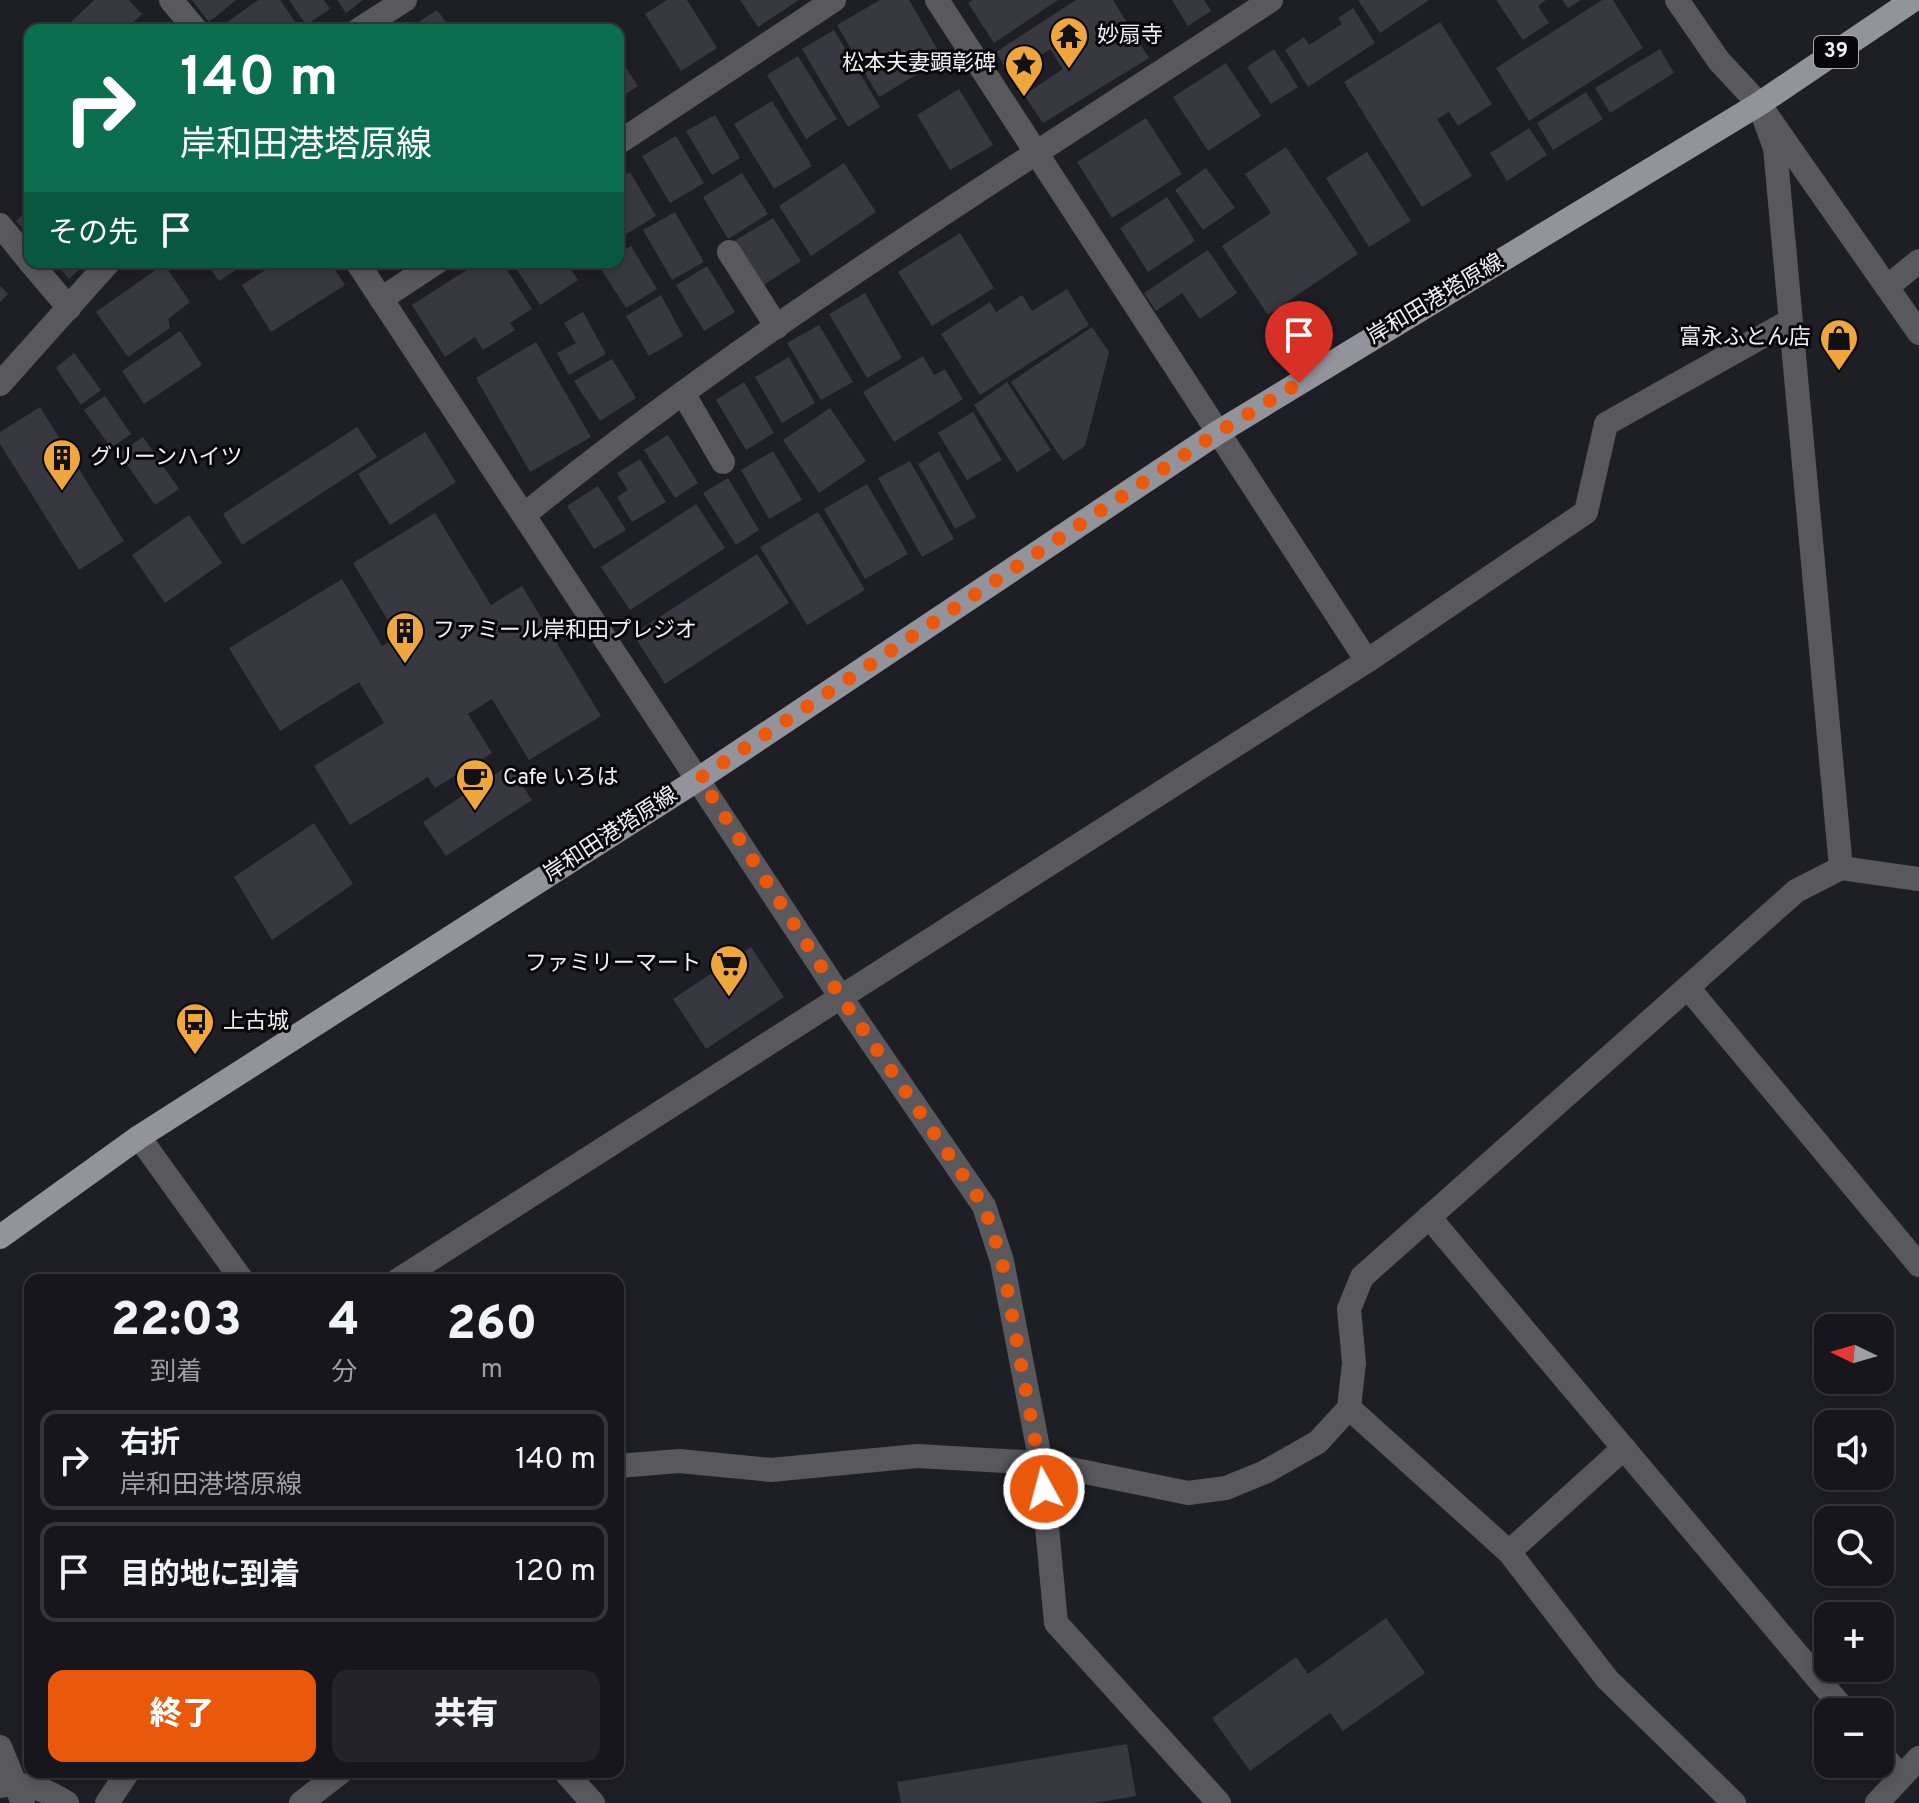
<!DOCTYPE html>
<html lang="ja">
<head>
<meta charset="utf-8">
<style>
  :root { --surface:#16161c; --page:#232329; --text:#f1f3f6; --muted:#9e9fa3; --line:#35353b; --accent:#ea580c }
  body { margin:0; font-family:Overpass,"Noto Sans JP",sans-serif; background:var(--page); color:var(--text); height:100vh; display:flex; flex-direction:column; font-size:30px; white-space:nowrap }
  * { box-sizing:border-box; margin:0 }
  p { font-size:26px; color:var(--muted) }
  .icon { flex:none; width:44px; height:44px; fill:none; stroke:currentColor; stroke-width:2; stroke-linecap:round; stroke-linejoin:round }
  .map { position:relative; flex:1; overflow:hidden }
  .panel { position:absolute; left:24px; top:1274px; width:600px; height:504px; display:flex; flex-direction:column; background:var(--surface); border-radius:16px; box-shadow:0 4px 12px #0003,0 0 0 2px var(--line) }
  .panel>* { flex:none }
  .top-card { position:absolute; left:24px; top:24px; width:600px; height:244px; border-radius:16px; box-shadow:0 4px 12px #0003,0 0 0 2px var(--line); background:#0b6e4f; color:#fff; overflow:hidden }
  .needle { width:52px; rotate:275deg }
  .controls { position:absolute; left:1814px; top:1314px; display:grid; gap:16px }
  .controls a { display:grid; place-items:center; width:80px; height:80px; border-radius:16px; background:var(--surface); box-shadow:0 4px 12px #0003,0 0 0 2px var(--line); font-size:40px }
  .pin { position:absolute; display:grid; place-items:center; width:68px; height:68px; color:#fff; margin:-82px -34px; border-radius:50% 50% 50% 0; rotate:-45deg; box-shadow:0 0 8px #0007 }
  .pin .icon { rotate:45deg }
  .me { position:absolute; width:88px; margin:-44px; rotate:353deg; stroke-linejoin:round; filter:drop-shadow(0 0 6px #0008) }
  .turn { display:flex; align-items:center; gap:28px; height:168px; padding:0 24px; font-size:36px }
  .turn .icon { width:104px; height:104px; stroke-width:2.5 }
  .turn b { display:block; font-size:56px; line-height:68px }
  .then { display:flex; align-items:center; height:76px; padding:0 24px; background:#0003; gap:16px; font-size:30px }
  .eta { display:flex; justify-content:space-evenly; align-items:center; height:136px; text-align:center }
  .eta b { font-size:48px; font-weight:800; line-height:56px }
  .cta { display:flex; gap:16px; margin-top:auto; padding:16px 24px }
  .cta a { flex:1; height:92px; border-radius:16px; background:var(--accent); color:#fff; font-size:32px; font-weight:800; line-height:92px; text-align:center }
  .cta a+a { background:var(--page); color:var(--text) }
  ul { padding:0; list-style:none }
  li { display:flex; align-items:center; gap:24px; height:100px; margin:0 16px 12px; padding:0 8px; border:4px solid var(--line); border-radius:16px }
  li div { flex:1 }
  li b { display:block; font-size:30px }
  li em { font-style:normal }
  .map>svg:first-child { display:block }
  .building { fill:#383940 }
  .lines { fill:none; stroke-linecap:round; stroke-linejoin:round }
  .minor { stroke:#59595d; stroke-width:24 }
  .major { stroke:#93939b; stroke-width:24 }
  .route { stroke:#ea580c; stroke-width:14; stroke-dasharray:0 25.2 }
  .labels { text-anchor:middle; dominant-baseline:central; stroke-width:6; stroke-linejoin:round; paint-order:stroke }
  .shield { fill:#08080b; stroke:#ababb0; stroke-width:2 }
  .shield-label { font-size:20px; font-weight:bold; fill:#f1f1f6 }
  .poi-label { font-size:22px; fill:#f1f1f6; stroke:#08080b; text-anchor:start }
  .street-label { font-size:22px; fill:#f1f1f6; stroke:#08080b }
</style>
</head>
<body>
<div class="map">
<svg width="1919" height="1803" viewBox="0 0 1919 1803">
  <rect width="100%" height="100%" fill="#1e1e25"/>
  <g class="building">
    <path d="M94,0H129L142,14L125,30H80L72,21Z"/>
    <path d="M192,0H236L209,22Z"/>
    <path d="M258,0H280L301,30H216Z"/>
    <path d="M289,0H324L330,9L306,25Z"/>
    <path d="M337,0H363L346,13Z"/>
    <path d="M667,0H687L717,48L681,71L645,14Z"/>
    <path d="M740,0H799L758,27Z"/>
    <path d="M880,0H909L943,59L879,97L837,25Z"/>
    <path d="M973,0H1058L994,43L968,3Z"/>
    <path d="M1076,0H1113L1149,58L1043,123L1024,95L1063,69L1050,49L1010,75L996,52Z"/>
    <path d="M1172,0H1204L1211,11L1188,26Z"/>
    <path d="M1358,0H1429L1380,33Z"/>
    <path d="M1496,0H1546L1538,6L1549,23L1523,40Z"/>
    <path d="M1562,0H1581L1568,8Z"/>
    <path d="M1602,0H1613L1643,48L1529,121L1496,68Z"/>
    <path d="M1353,8L1375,43L1308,87L1285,50L1304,37L1309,45L1342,24L1338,18Z"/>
    <path d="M437,10L452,30H406Z"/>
    <path d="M151,22L158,30H141Z"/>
    <path d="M1440,22L1492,104L1458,126L1449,112L1437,119L1472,176L1422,207L1344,82Z"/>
    <path d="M834,30L880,107L848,127L802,49Z"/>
    <path d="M1274,49L1298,87L1271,104L1247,67Z"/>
    <path d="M1660,49L1674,73L1610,113L1595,88Z"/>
    <path d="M618,56L638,86L618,99Z"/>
    <path d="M798,56L837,119L806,139L767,75Z"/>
    <path d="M1226,63L1261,116L1208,151L1173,97Z"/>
    <path d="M959,89L993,145L950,170L917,115Z"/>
    <path d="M1586,92L1603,119L1553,150L1537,123Z"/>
    <path d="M772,101L812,166L774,189L734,124Z"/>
    <path d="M715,115L740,158L712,175L686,131Z"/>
    <path d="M1146,118L1182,174L1112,218L1077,162Z"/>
    <path d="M1529,128L1547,155L1507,181L1490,153Z"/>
    <path d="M676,136L704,183L670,203L642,156Z"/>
    <path d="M1286,147L1358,254L1268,315L1222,246L1271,213L1245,174Z"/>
    <path d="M1367,152L1411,221L1369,247L1326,178Z"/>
    <path d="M844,163L876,212L811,256L779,206Z"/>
    <path d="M1206,168L1235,208L1203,230L1175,190Z"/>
    <path d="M630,172L656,216L623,236L618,228V180Z"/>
    <path d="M742,173L768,214L728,239L703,197Z"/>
    <path d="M1167,197L1195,241L1148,272L1120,228Z"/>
    <path d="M30,208V236L16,221Z"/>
    <path d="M675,212L704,262L672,280L643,230Z"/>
    <path d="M773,218L801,261L762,286L734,241Z"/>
    <path d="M960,233L994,288L932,326L898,272Z"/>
    <path d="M631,246L657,289L626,308L599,266L618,262V254Z"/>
    <path d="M1208,250L1237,293L1200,319L1182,293L1156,311L1144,293Z"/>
    <path d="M54,262H88L69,279Z"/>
    <path d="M206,262H248L219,281Z"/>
    <path d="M278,262H330L345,285L271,332L242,285Z"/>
    <path d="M479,262H502L532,309L510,323L515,330L483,350L475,337L445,357L412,305Z"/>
    <path d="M512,262H566L578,280L540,305Z"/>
    <path d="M164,264L190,302L168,319L170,328L128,357L96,312Z"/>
    <path d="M707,266L735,312L704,331L676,285Z"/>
    <path d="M0,286L8,294L0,302Z"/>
    <path d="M1067,289L1089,325L980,395L941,334L990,302L996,312L1022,295L1032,311Z"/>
    <path d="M865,293L902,358L867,378L829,314Z"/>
    <path d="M661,295L683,336L649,356L626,316Z"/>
    <path d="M583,312L606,354L569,375L557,353L576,343L564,323Z"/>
    <path d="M819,325L853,382L821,400L787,343Z"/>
    <path d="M1092,327L1109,352L1085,446L1063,461L1011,382Z"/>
    <path d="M180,331L202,365L144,404L122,371Z"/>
    <path d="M536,342L591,437L530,472L476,378Z"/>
    <path d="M74,353L101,390L81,405L56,368Z"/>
    <path d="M923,356L934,375L945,369L963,399L894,442L863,392Z"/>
    <path d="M789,357L815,403L782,423L755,377Z"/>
    <path d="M612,359L636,398L600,421L574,381Z"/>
    <path d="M744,382L774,433L746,450L716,400Z"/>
    <path d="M1007,382L1051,450L1017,472L974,405Z"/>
    <path d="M105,396L131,434L111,448L84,410Z"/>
    <path d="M40,407L124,541L79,570L0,444V432Z"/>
    <path d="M830,408L866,461L819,493L783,440Z"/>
    <path d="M973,412L1002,460L967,480L938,433Z"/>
    <path d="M357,427L377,457L242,545L223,514Z"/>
    <path d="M425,432L456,482L390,525L358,474Z"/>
    <path d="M668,435L698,483L675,498L644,450Z"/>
    <path d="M143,437L179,489L155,505L119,453Z"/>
    <path d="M773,451L802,500L769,519L741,470Z"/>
    <path d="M939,451L976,517L955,529L918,464Z"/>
    <path d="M640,459L666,502L632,522L617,497L628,490L617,473Z"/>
    <path d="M910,461L954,539L922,557L878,478Z"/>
    <path d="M728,478L759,530L736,545L703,493Z"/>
    <path d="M867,484L908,554L865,579L824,509Z"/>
    <path d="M598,486L626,530L594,549L567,506Z"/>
    <path d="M696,504L725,548L630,610L601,567Z"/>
    <path d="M818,512L865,590L807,625L760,547Z"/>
    <path d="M435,513L491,605L522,586L601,716L529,760L492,699L468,714L492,753L435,788L428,777L350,825L314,766L384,723L359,682L280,731L229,648L342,579L382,646L398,637L353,563Z"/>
    <path d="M189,515L222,563L165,603L132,555Z"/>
    <path d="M757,554L789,603L665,684L633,634Z"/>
    <path d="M509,765L532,800L446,856L423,822Z"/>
    <path d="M314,823L353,884L272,940L234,877Z"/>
    <path d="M751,947L784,997L706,1049L673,999Z"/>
    <path d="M1386,1618L1425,1673L1343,1731L1330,1713L1250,1771L1212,1718L1296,1657L1308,1674Z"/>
    <path d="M1127,1744L1136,1796L1094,1803H901L897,1782Z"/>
  </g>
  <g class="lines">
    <g class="minor">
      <path d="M171,0L196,30"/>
      <path d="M937,0L1367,661"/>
      <path d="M1677,0L1719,61L1759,104L1919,333"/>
      <path d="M358,30L405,0"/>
      <path d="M1759,104L1775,148L1841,868"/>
      <path d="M618,143L834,0"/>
      <path d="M0,225L30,262"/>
      <path d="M729,252L777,327"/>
      <path d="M30,262L69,308"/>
      <path d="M357,262L842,999L984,1206L1002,1261L1041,1463L1056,1623L1219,1803"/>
      <path d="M1887,287L1919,261"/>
      <path d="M381,299L437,262"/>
      <path d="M0,384L109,262"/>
      <path d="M683,393L723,462"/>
      <path d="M524,515C759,324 1019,166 1271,0"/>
      <path d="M1689,989L1919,1265"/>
      <path d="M139,1137L242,1280"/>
      <path d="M1429,1217L1846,1712"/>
      <path d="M398,1280L1367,661L1586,512L1606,424L1790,321"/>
      <path d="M1349,1408L1509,1552L1607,1679L1734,1803"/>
      <path d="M618,1466L679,1461L771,1470L917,1456L1041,1463L1188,1493L1226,1488L1265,1472L1318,1442L1349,1408L1354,1363L1349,1309L1362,1277L1796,891L1841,868L1919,879"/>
      <path d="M1509,1552L1624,1448"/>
      <path d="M0,1747L23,1803"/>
      <path d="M1880,1752L1901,1777"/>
      <path d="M565,1772L593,1803"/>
      <path d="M0,1786C22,1781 48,1790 67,1803"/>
      <path d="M107,1803L128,1772"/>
      <path d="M301,1803L341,1772"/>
      <path d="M1877,1803L1919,1758"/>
    </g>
    <path class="major" d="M0,1237L139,1137L700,778L1217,433L1759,104L1913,0"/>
  </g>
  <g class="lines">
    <path class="route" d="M1044,1489L1002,1261L984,1206L842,999L700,778L1217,433L1299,383"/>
  </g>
  <defs>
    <symbol id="temple-pin" viewBox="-11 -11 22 30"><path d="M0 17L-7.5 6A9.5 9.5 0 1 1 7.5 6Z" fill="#efa73d" stroke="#08080b"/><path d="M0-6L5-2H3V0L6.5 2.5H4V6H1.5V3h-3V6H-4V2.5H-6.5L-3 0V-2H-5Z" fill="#111"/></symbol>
    <symbol id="sight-pin" viewBox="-11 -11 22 30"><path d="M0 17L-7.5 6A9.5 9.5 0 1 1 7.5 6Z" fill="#efa73d" stroke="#08080b"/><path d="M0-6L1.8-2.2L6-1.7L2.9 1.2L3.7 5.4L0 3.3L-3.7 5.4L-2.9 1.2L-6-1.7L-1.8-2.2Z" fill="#111"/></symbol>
    <symbol id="shop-pin" viewBox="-11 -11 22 30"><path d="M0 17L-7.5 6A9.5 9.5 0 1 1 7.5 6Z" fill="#efa73d" stroke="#08080b"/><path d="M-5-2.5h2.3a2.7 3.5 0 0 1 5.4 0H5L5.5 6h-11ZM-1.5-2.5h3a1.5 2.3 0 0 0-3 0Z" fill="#111"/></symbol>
    <symbol id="building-pin" viewBox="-11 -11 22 30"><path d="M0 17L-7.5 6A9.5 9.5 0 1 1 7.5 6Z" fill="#efa73d" stroke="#08080b"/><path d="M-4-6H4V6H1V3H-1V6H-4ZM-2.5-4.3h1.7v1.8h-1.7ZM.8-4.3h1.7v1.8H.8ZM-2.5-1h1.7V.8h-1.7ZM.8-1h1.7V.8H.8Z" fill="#111"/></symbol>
    <symbol id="cafe-pin" viewBox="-11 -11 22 30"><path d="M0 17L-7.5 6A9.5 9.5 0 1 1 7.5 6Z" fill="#efa73d" stroke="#08080b"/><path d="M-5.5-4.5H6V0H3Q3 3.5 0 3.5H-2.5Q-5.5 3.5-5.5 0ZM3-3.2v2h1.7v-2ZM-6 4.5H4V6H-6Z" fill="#111"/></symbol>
    <symbol id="supermarket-pin" viewBox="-11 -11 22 30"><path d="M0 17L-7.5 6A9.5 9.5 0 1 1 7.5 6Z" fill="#efa73d" stroke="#08080b"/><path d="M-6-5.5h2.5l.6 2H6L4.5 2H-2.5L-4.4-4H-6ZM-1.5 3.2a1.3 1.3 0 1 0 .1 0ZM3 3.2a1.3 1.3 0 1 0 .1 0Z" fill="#111"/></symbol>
    <symbol id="bus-pin" viewBox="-11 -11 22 30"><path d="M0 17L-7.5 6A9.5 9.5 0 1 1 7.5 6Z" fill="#efa73d" stroke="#08080b"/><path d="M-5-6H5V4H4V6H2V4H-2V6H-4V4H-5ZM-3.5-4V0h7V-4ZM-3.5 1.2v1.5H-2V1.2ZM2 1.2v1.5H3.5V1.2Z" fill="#111"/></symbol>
  </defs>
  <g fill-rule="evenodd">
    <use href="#temple-pin" x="1047" y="14" width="44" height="60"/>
    <use href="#sight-pin" x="1002" y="42" width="44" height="60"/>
    <use href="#shop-pin" x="1817" y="316" width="44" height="60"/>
    <use href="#building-pin" x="40" y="436" width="44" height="60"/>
    <use href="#building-pin" x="383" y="609" width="44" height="60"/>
    <use href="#cafe-pin" x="453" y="756" width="44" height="60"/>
    <use href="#supermarket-pin" x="707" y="942" width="44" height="60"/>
    <use href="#bus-pin" x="173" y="1000" width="44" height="60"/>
  </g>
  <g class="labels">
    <rect class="shield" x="1814" y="36" width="44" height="32" rx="6"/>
    <g class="shield-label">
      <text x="1836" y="52">39</text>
    </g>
    <g class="poi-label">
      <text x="1097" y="36">妙扇寺</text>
      <text x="996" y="64" text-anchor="end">松本夫妻顕彰碑</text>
      <text x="1811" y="338" text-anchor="end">富永ふとん店</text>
      <text x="90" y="458">グリーンハイツ</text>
      <text x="433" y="631">ファミール岸和田プレジオ</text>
      <text x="503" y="778">Cafe いろは</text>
      <text x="701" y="964" text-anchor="end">ファミリーマート</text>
      <text x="223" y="1022">上古城</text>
    </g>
    <g class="street-label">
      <text transform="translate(1436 300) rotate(-31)">岸和田港塔原線</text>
      <text transform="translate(611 835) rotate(-33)">岸和田港塔原線</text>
    </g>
  </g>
</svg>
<div class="controls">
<a><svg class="needle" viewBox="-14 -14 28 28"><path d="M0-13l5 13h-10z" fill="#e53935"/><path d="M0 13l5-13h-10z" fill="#9e9fa3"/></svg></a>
<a><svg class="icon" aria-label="sound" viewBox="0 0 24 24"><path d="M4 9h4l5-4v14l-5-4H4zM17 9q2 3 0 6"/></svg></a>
<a><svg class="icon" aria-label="search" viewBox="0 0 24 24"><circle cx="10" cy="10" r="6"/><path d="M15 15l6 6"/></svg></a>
<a>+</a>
<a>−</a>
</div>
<div class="pin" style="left:1299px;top:383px;background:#d93025"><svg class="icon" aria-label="arrive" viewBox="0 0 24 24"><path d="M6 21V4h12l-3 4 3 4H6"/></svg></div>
<svg class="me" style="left:1044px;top:1489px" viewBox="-20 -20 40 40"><circle r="17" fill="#ea580c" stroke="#fff" stroke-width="3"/><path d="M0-11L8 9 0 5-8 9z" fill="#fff"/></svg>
<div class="top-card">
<div class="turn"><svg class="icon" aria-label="right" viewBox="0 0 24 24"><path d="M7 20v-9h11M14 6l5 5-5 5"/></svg><div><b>140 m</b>岸和田港塔原線</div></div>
<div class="then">その先<svg class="icon" aria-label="arrive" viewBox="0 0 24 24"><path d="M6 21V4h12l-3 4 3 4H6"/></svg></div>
</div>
<section class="panel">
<div class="eta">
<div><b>22:03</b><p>到着</p></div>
<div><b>4</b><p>分</p></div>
<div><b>260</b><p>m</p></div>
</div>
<ul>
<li><svg class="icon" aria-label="right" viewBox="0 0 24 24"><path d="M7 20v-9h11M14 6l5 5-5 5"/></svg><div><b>右折</b><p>岸和田港塔原線</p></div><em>140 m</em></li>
<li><svg class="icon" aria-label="arrive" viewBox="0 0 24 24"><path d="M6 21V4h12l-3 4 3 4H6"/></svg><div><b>目的地に到着</b></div><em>120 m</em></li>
</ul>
<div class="cta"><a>終了</a><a>共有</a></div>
</section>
</div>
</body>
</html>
